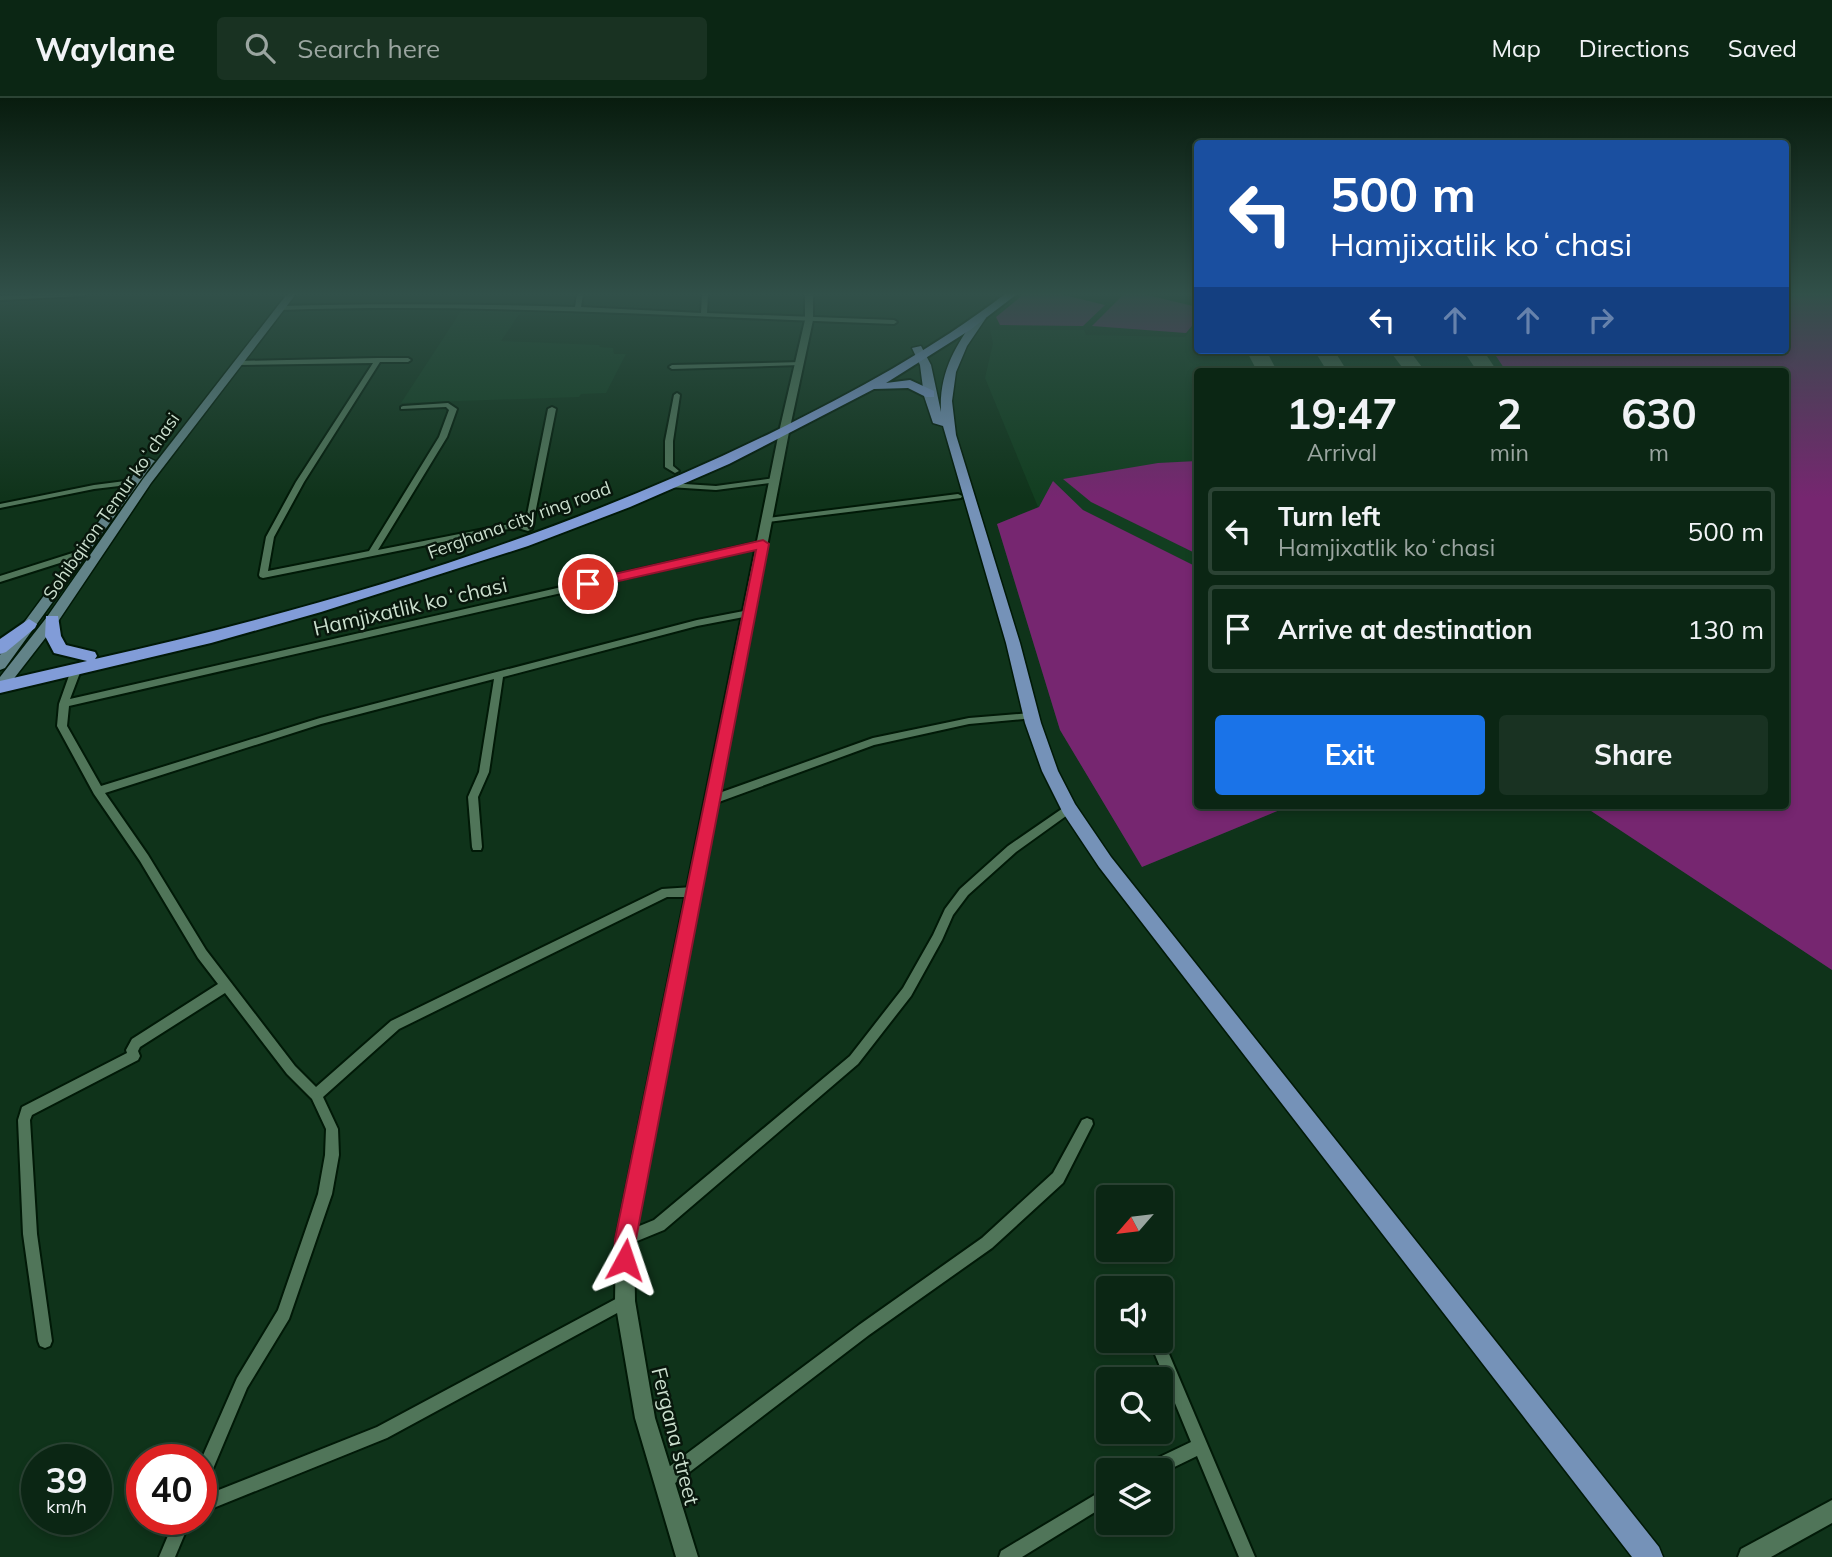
<!DOCTYPE html>
<html lang="en">
<head>
<meta charset="utf-8">
<style>
  :root { --surface:#0b2614; --page:#193222; --text:#f1f3f6; --muted:#9aa5a0; --line:#2b4334; --accent:#1a73e8 }
  body { margin:0; font-family:Mulish,sans-serif; background:var(--page); color:var(--text); height:100vh; display:flex; flex-direction:column; font-size:26px; white-space:nowrap }
  * { box-sizing:border-box; margin:0 }
  p { font-size:23px; color:var(--muted) }
  .icon { flex:none; width:38px; height:38px; fill:none; stroke:currentColor; stroke-width:2; stroke-linecap:round; stroke-linejoin:round }
  .map { position:relative; flex:1; overflow:hidden }
  .sheet { position:absolute; left:1194px; top:270px; width:595px; height:441px; display:flex; flex-direction:column; background:var(--surface); border-radius:7px; box-shadow:0 4px 10px #0003,0 0 0 2px var(--line) }
  .sheet>* { flex:none }
  .guide { position:absolute; left:1194px; top:42px; width:595px; height:214px; border-radius:7px; box-shadow:0 4px 10px #0003,0 0 0 2px var(--line); background:#1a4fa0; color:#fff; overflow:hidden }
  .needle { width:46px; rotate:242deg }
  .tools { position:absolute; left:1096px; top:1087px; display:grid; gap:14px }
  .tools a { display:grid; place-items:center; width:77px; height:77px; border-radius:7px; background:var(--surface); box-shadow:0 4px 10px #0003,0 0 0 2px var(--line); font-size:35px }
  .speed { position:absolute; left:21px; top:1346px; display:flex; gap:14px; font-size:35px; font-weight:700; text-align:center }
  .speed>* { display:grid; place-content:center; width:91px; height:91px; border-radius:50%; background:var(--surface); box-shadow:0 4px 10px #0003,0 0 0 2px var(--line); line-height:1 }
  .speed small { font-size:18px; font-weight:400 }
  .speed .limit { border:10px solid #d22; background:#fff; color:#111 }
  .pin { position:absolute; display:grid; place-items:center; width:60px; height:60px; color:#fff; margin:-30px; border:4px solid #fff; border-radius:50%; box-shadow:0 2px 7px #0007 }
  .me { position:absolute; width:77px; margin:-38px; rotate:5deg; stroke-linejoin:round; filter:drop-shadow(0 0 5px #0008) }
  .turn { display:flex; align-items:center; gap:24px; height:147px; padding:0 21px; font-size:32px }
  .turn .icon { width:91px; height:91px; stroke-width:2.5 }
  .turn b { display:block; font-size:49px; line-height:60px }
  .lanes { display:flex; align-items:center; height:66px; padding:0 21px; background:#0003; justify-content:center; gap:35px; direction:ltr }
  .lanes .off { opacity:.35 }
  .eta { display:flex; justify-content:space-evenly; align-items:center; height:119px; text-align:center }
  .eta b { font-size:42px; font-weight:700; line-height:49px }
  .button { display:flex; gap:14px; margin-top:auto; padding:14px 21px }
  .button a { flex:1; height:80px; border-radius:7px; background:var(--accent); color:#fff; font-size:28px; font-weight:700; line-height:80px; text-align:center }
  .button a+a { background:var(--page); color:var(--text) }
  ul { padding:0; list-style:none }
  li { display:flex; align-items:center; gap:21px; height:88px; margin:0 14px 10px; padding:0 7px; border:4px solid var(--line); border-radius:7px }
  li div { flex:1 }
  li b { display:block; font-size:26px }
  li em { font-style:normal }
  header { display:flex; align-items:center; gap:42px; box-sizing:border-box; height:98px; padding:0 35px; background:var(--surface); border-bottom:2px solid var(--line) }
  header strong { font-size:33px }
  nav { display:flex; gap:38px; margin-inline-start:auto; font-size:24px }
  .search { width:490px; height:63px; background:var(--page); display:flex; align-items:center; gap:18px; box-sizing:border-box; padding:0 24px; border-radius:7px; color:var(--muted); font-size:26px }
  .map>svg:first-child { display:block }
  .built { fill:#123e20 }
  .green { fill:#762670 }
  .lines { fill:none; stroke-linecap:round; stroke-linejoin:round }
  .taxiway { fill:#46664e; fill-rule:evenodd }
  .minor-casing { stroke:#011907; stroke-width:4 }
  .tertiary-casing { stroke:#011907; stroke-width:4 }
  .secondary-casing { stroke:#011907; stroke-width:3 }
  .primary-casing { stroke:#011907; stroke-width:3 }
  .trunk-casing { stroke:#011907; stroke-width:4 }
  .minor { fill:#507559; fill-rule:evenodd }
  .tertiary { fill:#507559; fill-rule:evenodd }
  .secondary { fill:#628388; fill-rule:evenodd }
  .primary { fill:#7592b8; fill-rule:evenodd }
  .trunk { fill:#819cd8; fill-rule:evenodd }
  .route { fill:#e11d48; stroke:#92132f; stroke-width:2 }
  .labels { text-anchor:middle; dominant-baseline:central; stroke-width:5; stroke-linejoin:round; paint-order:stroke }
  .far-street-label { font-size:18px; fill:#cadecd; stroke:#08170c }
  .street-label { font-size:21px; fill:#cadecd; stroke:#08170c }
</style>
</head>
<body>
<header>
<strong>Waylane</strong>
<div class="search"><svg class="icon" aria-label="search" viewBox="0 0 24 24"><circle cx="10" cy="10" r="6"/><path d="M15 15l6 6"/></svg>Search here</div>
<nav><a>Map</a><a>Directions</a><a>Saved</a></nav>
</header>
<div class="map">
<svg width="1832" height="1459" viewBox="0 0 1832 1459">
  <rect width="100%" height="100%" fill="#0f331a"/>
  <g class="built">
    <path d="M1785,196H1832V872L1582,707H1785V273H1197V707H1292L1142,769L1060,632L997,426L1038,409L985,280L993,245L990,232H1084L1086,237L1185,239L1197,222V252H1785Z"/>
    <path d="M463,210L522,212L501,243L600,247L599,249L613,250L614,256H626L606,295L581,296L579,299L401,305Z"/>
  </g>
  <g class="green">
    <path d="M1024,196H1060L1105,207L1083,228L1000,227L996,219Z"/>
    <path d="M1124,196H1143L1197,209V222L1186,235L1092,228Z"/>
    <path d="M1785,196H1832V872L1582,707H1785V273H1506L1492,252H1785Z"/>
    <path d="M1197,363V456L1091,404L1063,381L1158,365Z"/>
    <path d="M1053,383L1083,412L1197,469V707H1292L1142,769L1060,632L997,426L1039,409Z"/>
  </g>
  <g class="lines">
    <g class="taxiway">
      <path d="M1246,252H1266L1277,273H1257Z"/>
      <path d="M1314,252H1334L1347,273H1327Z"/>
      <path d="M1389,252H1409L1425,273H1405Z"/>
      <path d="M1463,252H1483L1497,273H1477Z"/>
    </g>
    <defs>
      <g id="minor">
        <path d="M577,196H583L581,209L701,215L702,196H708L707,215L894,222L897,224L894,226C690,219 486,205 281,212L278,210L281,208C379,205 477,206 575,209Z"/>
        <path d="M378,260H408L411,262L408,264H380L304,384L274,439L268,473L369,453L439,339L449,312L446,309L401,311V309L403,308L448,305L457,311L447,339L378,452L510,426L519,425L525,427L548,311L552,309L556,311L532,431L528,433L518,430L502,432L263,480L260,479L259,477L266,439L296,384L373,265L237,267L234,265L237,263Z"/>
        <path d="M802,264L803,265L800,267L672,271L669,269L672,267Z"/>
        <path d="M677,295L680,297L673,343V368L679,373L675,375L665,369V343L674,297Z"/>
        <path d="M775,380L779,382L778,384L716,392L669,389L665,387L669,385L716,388Z"/>
        <path d="M133,382L137,384L136,386L94,391L0,410V406L94,387Z"/>
        <path d="M958,396L962,398L961,400L768,424L764,422L768,420Z"/>
        <path d="M472,438H478L479,440L438,457H432L431,455Z"/>
        <path d="M763,443L766,444V448L69,608L67,628L101,688L320,620L697,522L749,512L753,515L749,518L697,528L503,579L489,674L478,699L482,749L481,752H473L472,749L468,699L479,674L494,581L321,626L105,695L148,757L206,852L295,968L316,989L391,923L662,791L693,789L697,791L699,794L697,797L693,799H667L399,931L323,999L338,1031L339,1057L332,1096L289,1221L247,1290L207,1385L201,1387V1362L237,1280L278,1212L318,1096L325,1057L326,1031L312,1001L287,976L225,895L140,949L138,953L140,958L138,962L32,1017L30,1022L37,1136L52,1243L50,1248L45,1250L40,1248L38,1243L23,1136L18,1022L22,1009L127,955L126,952L132,941L218,886L198,860L140,763L94,696L57,628L59,606L71,572L76,569L81,572L70,601Z"/>
        <path d="M82,452L85,453V457L0,484V478Z"/>
        <path d="M1031,615L1034,616L1036,618L1034,620L969,626L874,647L716,705H708L707,702L708,699L873,640L969,620Z"/>
        <path d="M1069,706L1073,707L1074,710L1073,713L1016,754L968,797L953,817L942,842L911,898L858,966L664,1132L625,1148L620,1146L618,1141L620,1136L654,1122L850,958L903,890L933,837L945,811L960,791L1008,748Z"/>
        <path d="M1087,1020L1092,1022L1093,1026L1063,1085L992,1150L869,1237L670,1389L664,1391L658,1389L656,1383L658,1377L859,1227L982,1140L1053,1075L1082,1022Z"/>
        <path d="M625,1196L630,1198L632,1203L630,1208L387,1340L201,1415V1399L377,1329Z"/>
        <path d="M1160,1236L1161,1237L1255,1459H1239L1197,1358L1160,1376V1372H1143L1145,1366L1191,1344L1149,1242H1160Z"/>
        <path d="M1108,1389V1406L1022,1459H999L1001,1453Z"/>
        <path d="M175,1421H191L175,1459H159Z"/>
      </g>
      <g id="tertiary">
        <path d="M42,196H87L83,198L0,202V198Z"/>
        <path d="M805,196H813V222L789,334L634,1141L635,1203L655,1320L698,1459H676L635,1320L615,1203L616,1141L779,334L805,222Z"/>
        <path d="M1832,1402V1425L1771,1459H1738L1741,1451Z"/>
      </g>
      <g id="secondary">
        <path d="M287,196H296L151,385L57,525L5,592L0,594V579L47,519L143,381Z"/>
        <path d="M149,360L155,363L153,365L5,570L0,572V557L145,361Z"/>
      </g>
      <path id="primary" d="M977,218L986,220L967,248L956,274L952,303L956,337L1020,545L1041,625L1058,673L1075,706L1111,759L1659,1449L1663,1459H1632L1099,769L1063,715L1042,673L1025,625L1006,545L943,328L933,325L924,298L920,267L912,250L921,248L931,267L941,314C939,275 955,248 977,218Z"/>
      <g id="trunk">
        <path d="M1005,196H1017L970,232L886,285L910,282L934,293V299H926L908,290L874,291L729,366L630,409L528,448L321,514L211,545L0,595V583L87,563L54,555L45,538L46,518H58L61,538L66,547L95,554L97,558L95,561C328,509 558,439 773,334C854,294 933,251 1005,196Z"/>
        <path d="M29,521L37,526L35,530L6,554L0,556V541Z"/>
      </g>
    </defs>
    <use href="#minor" class="minor-casing"/>
    <use href="#tertiary" class="tertiary-casing"/>
    <use href="#secondary" class="secondary-casing"/>
    <use href="#primary" class="primary-casing"/>
    <use href="#trunk" class="trunk-casing"/>
    <use href="#minor" class="minor"/>
    <use href="#tertiary" class="tertiary"/>
    <use href="#secondary" class="secondary"/>
    <use href="#primary" class="primary"/>
    <use href="#trunk" class="trunk"/>
  </g>
  <linearGradient id="sky" x2="0" y2="1"><stop stop-color="#081c0e"/><stop offset="0.49" stop-color="#315049"/><stop offset="1" stop-color="#315049" stop-opacity="0"/></linearGradient>
  <rect width="1832" height="400" fill="url(#sky)"/>
  <path class="route" d="M763,442L769,446L636,1141V1162L633,1170L625,1173L618,1170L614,1162L615,1141L756,452L588,490L581,486L588,482Z"/>
  <g class="labels">
    <g class="far-street-label">
      <text transform="translate(111 408) rotate(-55)">Sohibqiron Temur koʻchasi</text>
      <text transform="translate(519 422) rotate(-20)">Ferghana city ring road</text>
    </g>
    <g class="street-label">
      <text transform="translate(410 508) rotate(-13)">Hamjixatlik koʻchasi</text>
      <text transform="translate(676 1338) rotate(76)">Fergana street</text>
    </g>
  </g>
</svg>
<div class="tools">
<a><svg class="needle" viewBox="-14 -14 28 28"><path d="M0-13l5 13h-10z" fill="#e53935"/><path d="M0 13l5-13h-10z" fill="#9aa5a0"/></svg></a>
<a><svg class="icon" aria-label="sound" viewBox="0 0 24 24"><path d="M4 9h4l5-4v14l-5-4H4zM17 9q2 3 0 6"/></svg></a>
<a><svg class="icon" aria-label="search" viewBox="0 0 24 24"><circle cx="10" cy="10" r="6"/><path d="M15 15l6 6"/></svg></a>
<a><svg class="icon" aria-label="layers" viewBox="0 0 24 24"><path d="M12 4l9 5-9 5-9-5zM3 14l9 5 9-5"/></svg></a>
</div>
<div class="speed"><div>39<small>km/h</small></div><div class="limit">40</div></div>
<div class="pin" style="left:588px;top:486px;background:#d93025"><svg class="icon" aria-label="arrive" viewBox="0 0 24 24"><path d="M6 21V4h12l-3 4 3 4H6"/></svg></div>
<svg class="me" style="left:625px;top:1162px" viewBox="-20 -20 40 40"><path d="M0-17L14 15 0 8-14 15z" fill="#e11d48" stroke="#fff" stroke-width="4"/></svg>
<div class="guide">
<div class="turn"><svg class="icon" aria-label="left" viewBox="0 0 24 24"><path d="M17 20v-9H6M10 6l-5 5 5 5"/></svg><div><b>500 m</b>Hamjixatlik koʻchasi</div></div>
<div class="lanes"><svg class="icon" aria-label="left" viewBox="0 0 24 24"><path d="M17 20v-9H6M10 6l-5 5 5 5"/></svg><svg class="icon off" aria-label="ahead" viewBox="0 0 24 24"><path d="M12 20V5M6 11l6-6 6 6"/></svg><svg class="icon off" aria-label="ahead" viewBox="0 0 24 24"><path d="M12 20V5M6 11l6-6 6 6"/></svg><svg class="icon off" aria-label="right" viewBox="0 0 24 24"><path d="M7 20v-9h11M14 6l5 5-5 5"/></svg></div>
</div>
<section class="sheet">
<div class="eta">
<div><b>19:47</b><p>Arrival</p></div>
<div><b>2</b><p>min</p></div>
<div><b>630</b><p>m</p></div>
</div>
<ul>
<li><svg class="icon" aria-label="left" viewBox="0 0 24 24"><path d="M17 20v-9H6M10 6l-5 5 5 5"/></svg><div><b>Turn left</b><p>Hamjixatlik koʻchasi</p></div><em>500 m</em></li>
<li><svg class="icon" aria-label="arrive" viewBox="0 0 24 24"><path d="M6 21V4h12l-3 4 3 4H6"/></svg><div><b>Arrive at destination</b></div><em>130 m</em></li>
</ul>
<div class="button"><a>Exit</a><a>Share</a></div>
</section>
</div>
</body>
</html>
